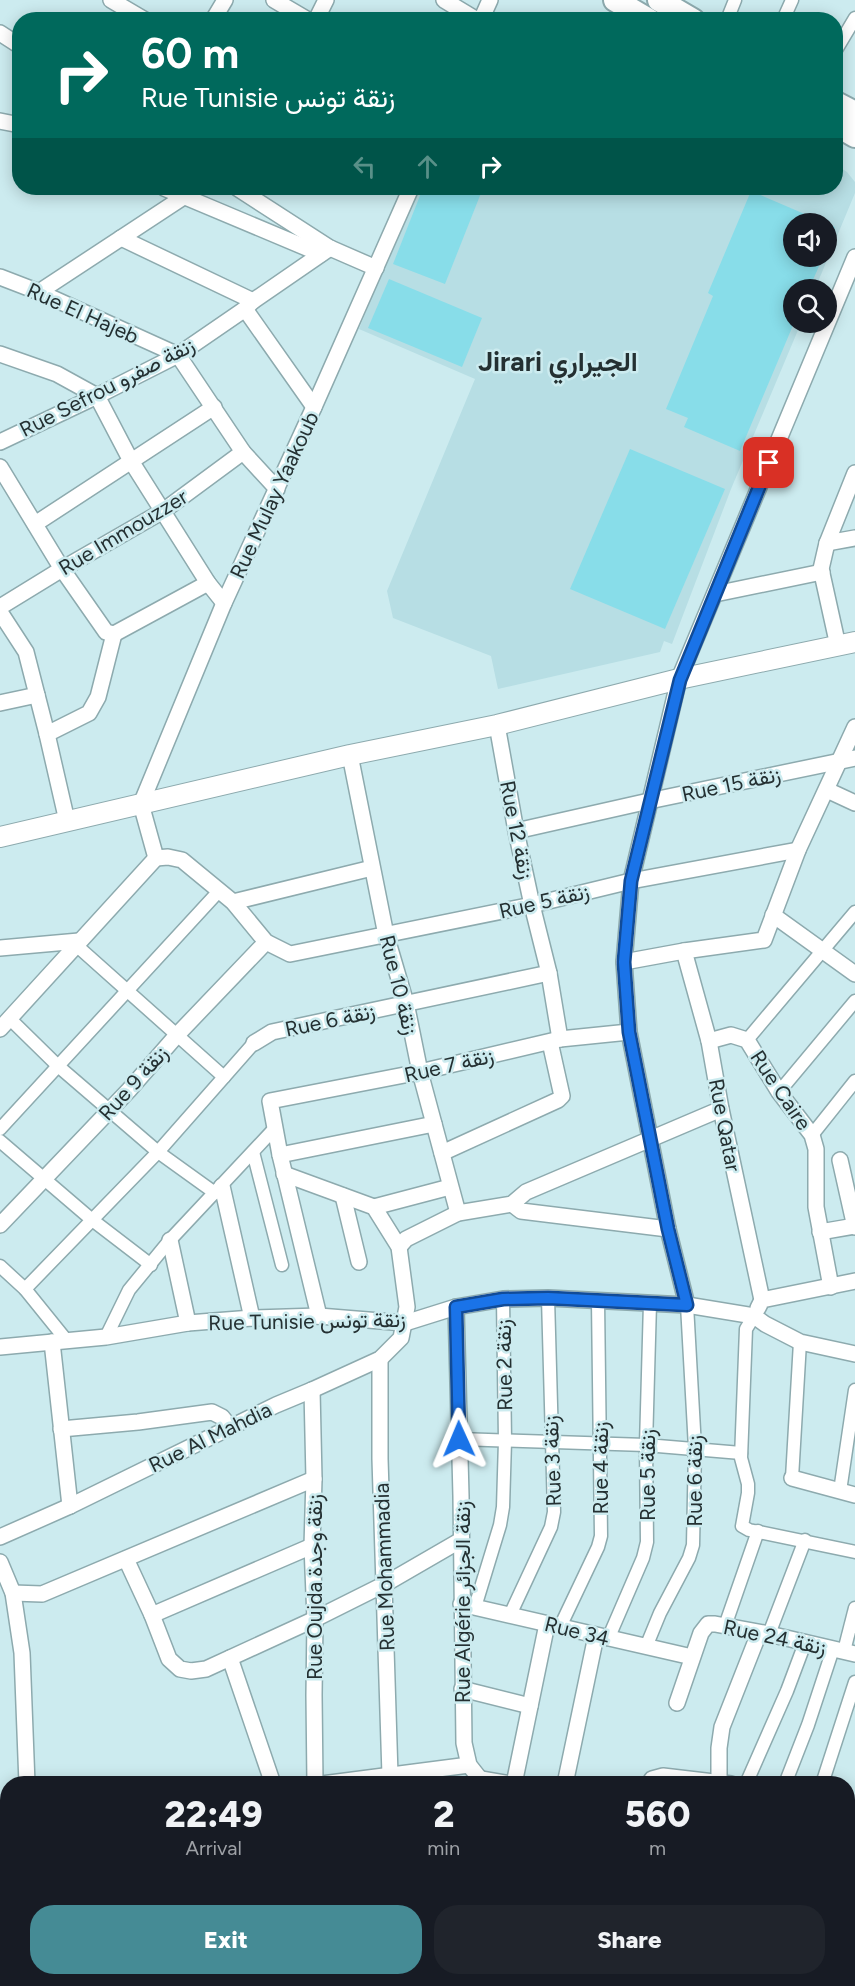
<!DOCTYPE html>
<html lang="en">
<head>
<meta charset="utf-8">
<style>
  :root { --surface:#171b24; --page:#20242c; --text:#f1f3f6; --muted:#9ea1a6; --accent:#458b95 }
  body { margin:0; font-family:Figtree,Vazirmatn,sans-serif; background:var(--page); color:var(--text); height:100vh; display:flex; flex-direction:column; font-size:22px; white-space:nowrap }
  * { box-sizing:border-box; margin:0 }
  p { font-size:20px; color:var(--muted) }
  .icon { flex:none; width:33px; height:33px; fill:none; stroke:currentColor; stroke-width:2; stroke-linecap:round; stroke-linejoin:round }
  .map { position:relative; flex:1; overflow:hidden }
  .sheet { position:absolute; left:0px; top:1776px; width:855px; height:210px; display:flex; flex-direction:column; background:var(--surface); border-radius:24px 24px 0 0; box-shadow:0 3px 15px #0003 }
  .sheet>* { flex:none }
  .hud { position:absolute; left:12px; top:12px; width:831px; height:183px; border-radius:24px; box-shadow:0 3px 15px #0003; background:#00695c; color:#fff; overflow:hidden }
  .tools { position:absolute; left:783px; top:213px; display:grid; gap:12px }
  .tools a { display:grid; place-items:center; width:54px; height:54px; border-radius:50%; background:var(--surface); box-shadow:0 3px 15px #0003; font-size:30px }
  .pin { position:absolute; display:grid; place-items:center; width:51px; height:51px; color:#fff; margin:-26px; border-radius:12px; box-shadow:0 3px 9px #0006 }
  .me { position:absolute; width:66px; margin:-33px; rotate:359deg; stroke-linejoin:round; filter:drop-shadow(0 0 4px #0008) }
  .turn { display:flex; align-items:center; gap:21px; height:126px; padding:0 30px; font-size:27px }
  .turn .icon { width:78px; height:78px; stroke-width:2.5 }
  .turn b { display:block; font-size:42px; line-height:51px }
  .lanes { display:flex; align-items:center; height:57px; padding:0 30px; background:#0003; justify-content:center; gap:30px; direction:ltr }
  .lanes .off { opacity:.35 }
  .eta { display:flex; justify-content:space-evenly; align-items:center; height:102px; text-align:center }
  .eta b { font-size:36px; font-weight:800; line-height:42px }
  .action { display:flex; gap:12px; margin-top:auto; padding:12px 30px }
  .action a { flex:1; height:69px; border-radius:24px; background:var(--accent); color:#fff; font-size:24px; font-weight:800; line-height:69px; text-align:center }
  .action a+a { background:var(--page); color:var(--text) }
  .map>svg:first-child { display:block }
  .built { fill:#b7dee4; fill-rule:evenodd }
  .green { fill:#88dde9 }
  .lines { fill:none; stroke-linecap:round; stroke-linejoin:round }
  .pedestrian-casing { stroke:#8daaae; stroke-width:15 }
  .minor-casing { stroke:#8daaae; stroke-width:18 }
  .tertiary-casing { stroke:#8daaae; stroke-width:22 }
  .secondary-casing { stroke:#8daaae; stroke-width:26 }
  .pedestrian { stroke:#fff; stroke-width:12 }
  .minor { stroke:#fff; stroke-width:15 }
  .tertiary { stroke:#fff; stroke-width:20 }
  .secondary { stroke:#fff; stroke-width:22 }
  .route-casing { stroke:#114b97; stroke-width:15 }
  .route { stroke:#1a73e8; stroke-width:10 }
  .labels { text-anchor:middle; dominant-baseline:central; stroke-width:5; stroke-linejoin:round; paint-order:stroke }
  .street-label { font-size:21px; fill:#243032; stroke:#ccebef }
  .district-label { font-size:27px; font-weight:bold; fill:#243032; stroke:#ccebef }
</style>
</head>
<body>
<div class="map">
<svg width="855" height="1986" viewBox="0 0 855 1986">
  <rect width="100%" height="100%" fill="#ccebef"/>
  <path class="built" d="M836,165L847,172L855,182V193L815,289L794,290V322L801,323L731,489L672,644L664,641L660,652L498,689L491,656L393,618L387,591L475,379L359,329L416,188H836ZM794,224H826V256H794Z"/>
  <g class="green">
    <path d="M423,188H483L445,284L393,264Z"/>
    <path d="M751,191L835,227L827,247L826,224H794V256L823,257L809,289L794,290V323L740,451L684,427L688,418L666,409L713,296L708,293Z"/>
    <path d="M389,279L482,318L462,367L368,328Z"/>
    <path d="M630,449L725,489L665,629L570,589Z"/>
  </g>
  <g class="lines">
    <defs>
      <g id="pedestrian">
        <path d="M727,20L735,0"/>
        <path d="M783,20L792,0"/>
        <path d="M836,50L855,18"/>
        <path d="M76,945L224,1077"/>
        <path d="M9,1018L58,1066L158,1152L215,1193"/>
        <path d="M747,1040L855,912"/>
        <path d="M779,1092L855,1001"/>
        <path d="M0,1129L219,891"/>
        <path d="M812,1135L855,1081"/>
        <path d="M0,1141L91,1219L151,1265"/>
        <path d="M253,1152L282,1265"/>
        <path d="M0,1266L25,1289L67,1341"/>
        <path d="M25,1289L158,1152L254,1043"/>
        <path d="M754,1316L746,1329L741,1458L748,1484V1493L742,1526L749,1530L855,1552"/>
        <path d="M106,1337L129,1290L170,1240L275,1128"/>
        <path d="M459,1439L646,1445L741,1453"/>
        <path d="M792,1478L800,1342"/>
        <path d="M840,1491L855,1390"/>
        <path d="M475,1607L500,1525L503,1507L505,1441L503,1299"/>
        <path d="M510,1615L551,1527L554,1512L548,1298"/>
        <path d="M725,1626L758,1531"/>
        <path d="M560,1627L598,1547L601,1536L598,1301"/>
        <path d="M769,1634L805,1540"/>
        <path d="M608,1639L643,1558L647,1542L646,1445L650,1303"/>
        <path d="M646,1647L660,1613L689,1558L693,1545L695,1448L687,1305"/>
        <path d="M844,1651L855,1608"/>
        <path d="M746,1784L787,1691L805,1643"/>
        <path d="M785,1784L808,1725L833,1649"/>
        <path d="M822,1784L855,1682"/>
      </g>
      <g id="minor">
        <path d="M111,0L145,20"/>
        <path d="M274,0L308,20"/>
        <path d="M444,0L477,20"/>
        <path d="M213,20L225,0"/>
        <path d="M316,20L326,0"/>
        <path d="M481,20L490,0"/>
        <path d="M0,33L20,46"/>
        <path d="M0,121L20,125"/>
        <path d="M164,188L321,254"/>
        <path d="M237,188L330,248L376,268"/>
        <path d="M411,188L314,407L224,603L141,804L156,858L168,857L182,860L233,902L266,942L290,954L532,905L631,881L798,850"/>
        <path d="M121,238L253,301"/>
        <path d="M0,277L39,292L178,355L243,452L277,489"/>
        <path d="M39,292L185,196"/>
        <path d="M245,309L314,407"/>
        <path d="M0,354L57,374L97,396L131,461L208,583L224,603"/>
        <path d="M0,442L97,396L178,355L245,309L253,301L330,248"/>
        <path d="M0,467L62,569L106,632L114,634L208,583"/>
        <path d="M35,524L214,407"/>
        <path d="M827,543L855,538"/>
        <path d="M715,594L822,572"/>
        <path d="M0,607L62,569L163,511L243,452"/>
        <path d="M0,612L26,652L47,734L67,821"/>
        <path d="M838,646L821,569L827,543L855,473"/>
        <path d="M0,703L37,695"/>
        <path d="M497,725L516,831L532,905L549,973L560,1039"/>
        <path d="M47,734L89,713L98,697L114,634"/>
        <path d="M350,755L386,935L406,1003L420,1072L458,1213"/>
        <path d="M827,790L855,803"/>
        <path d="M516,831L649,801L855,758"/>
        <path d="M233,902L372,868"/>
        <path d="M773,915L855,974"/>
        <path d="M0,948L79,941"/>
        <path d="M684,951L709,1041L721,1109L762,1300"/>
        <path d="M624,962L684,951L764,940L798,850L855,727"/>
        <path d="M0,1029L156,858"/>
        <path d="M709,1041L731,1035L747,1040L779,1092L812,1135L816,1149V1207L831,1287"/>
        <path d="M254,1043L272,1032L549,973"/>
        <path d="M442,1153L558,1100L562,1096L550,1042"/>
        <path d="M280,1155L434,1124"/>
        <path d="M840,1160L855,1227"/>
        <path d="M222,1186L252,1318"/>
        <path d="M343,1196L359,1262"/>
        <path d="M512,1204L521,1211L668,1229"/>
        <path d="M374,1207L450,1187"/>
        <path d="M0,1225L129,1090L177,1035L266,942"/>
        <path d="M820,1232L855,1226"/>
        <path d="M170,1240L188,1323"/>
        <path d="M399,1247L406,1239L458,1213L512,1204L526,1192L721,1109"/>
        <path d="M687,1305L668,1229L629,1032L624,962L631,881L679,679L855,257"/>
        <path d="M456,1307L461,1496L464,1743L469,1765L484,1784"/>
        <path d="M758,1308L762,1300L855,1281"/>
        <path d="M319,1316L280,1155L270,1101L420,1072L560,1039L629,1032"/>
        <path d="M52,1342L70,1506"/>
        <path d="M0,1347L106,1337L188,1323L252,1318L319,1316L405,1323L456,1307L503,1299L548,1298L687,1305L754,1316L765,1324L800,1342L855,1354"/>
        <path d="M380,1359V1459L390,1775"/>
        <path d="M312,1390L314,1479L312,1546L315,1619L314,1695L315,1784"/>
        <path d="M61,1429L138,1422L212,1412L222,1417L230,1427"/>
        <path d="M792,1478L855,1495"/>
        <path d="M0,1537L70,1506L276,1405L312,1390L380,1359L401,1338L407,1307L399,1247L374,1207L284,1174"/>
        <path d="M126,1559L152,1615L169,1659L180,1669L191,1671L206,1669L315,1619L385,1584L461,1540"/>
        <path d="M0,1562L13,1593L22,1653L27,1784"/>
        <path d="M13,1593L42,1594L314,1479"/>
        <path d="M461,1604L692,1657"/>
        <path d="M152,1615L312,1546"/>
        <path d="M230,1658L273,1784"/>
        <path d="M462,1689L530,1706"/>
        <path d="M677,1703L701,1633L708,1624H715L769,1634L855,1654"/>
        <path d="M481,1779L511,1784"/>
        <path d="M322,1784L469,1765"/>
        <path d="M514,1784L547,1624"/>
        <path d="M565,1784L596,1636"/>
        <path d="M649,1784L652,1779L663,1776L731,1784"/>
        <path d="M719,1784V1748L722,1727L759,1633"/>
        <path d="M0,1834L8,1832"/>
        <path d="M848,1839L855,1841"/>
        <path d="M848,1886L855,1855"/>
        <path d="M260,1978V1986"/>
        <path d="M328,1978V1986"/>
        <path d="M441,1978V1986"/>
        <path d="M778,1978L808,1986"/>
        <path d="M383,1986V1978"/>
        <path d="M499,1986L500,1978"/>
        <path d="M591,1986L595,1978"/>
        <path d="M675,1986L676,1978"/>
        <path d="M748,1986L750,1978"/>
        <path d="M823,1986L825,1978"/>
      </g>
      <path id="tertiary" d="M0,837L350,755L497,725L679,679L855,642"/>
      <g id="secondary">
        <path d="M615,0L649,20"/>
        <path d="M659,0L693,20"/>
        <path d="M836,103L855,113"/>
        <path d="M836,125L855,136"/>
      </g>
    </defs>
    <use href="#pedestrian" class="pedestrian-casing"/>
    <use href="#minor" class="minor-casing"/>
    <use href="#tertiary" class="tertiary-casing"/>
    <use href="#secondary" class="secondary-casing"/>
    <use href="#pedestrian" class="pedestrian"/>
    <use href="#minor" class="minor"/>
    <use href="#tertiary" class="tertiary"/>
    <use href="#secondary" class="secondary"/>
  </g>
  <g class="lines">
    <defs>
      <path id="route" d="M459,1439L456,1307L503,1299L548,1298L687,1305L668,1229L629,1032L624,962L631,881L680,680L769,463"/>
    </defs>
    <use href="#route" class="route-casing"/>
    <use href="#route" class="route"/>
  </g>
  <g class="labels">
    <g class="street-label">
      <text transform="translate(83 313) rotate(24)">Rue El Hajeb</text>
      <text transform="translate(107 387) rotate(-27)">Rue Sefrou زنقة صفرو</text>
      <text transform="translate(274 495) rotate(-65)">Rue Mulay Yaakoub</text>
      <text transform="translate(123 532) rotate(-31)">Rue Immouzzer</text>
      <text transform="translate(731 784) rotate(-12)">Rue 15 زنقة</text>
      <text transform="translate(517 830) rotate(79)">Rue 12 زنقة</text>
      <text transform="translate(544 901) rotate(-13)">Rue 5 زنقة</text>
      <text transform="translate(399 985) rotate(76)">Rue 10 زنقة</text>
      <text transform="translate(330 1020) rotate(-12)">Rue 6 زنقة</text>
      <text transform="translate(449 1065) rotate(-13)">Rue 7 زنقة</text>
      <text transform="translate(133 1083) rotate(-48)">Rue 9 زنقة</text>
      <text transform="translate(781 1090) rotate(56)">Rue Caire</text>
      <text transform="translate(725 1125) rotate(79)">Rue Qatar</text>
      <text transform="translate(307 1321) rotate(-1)">Rue Tunisie زنقة تونس</text>
      <text transform="translate(504 1365) rotate(-91)">Rue 2 زنقة</text>
      <text transform="translate(210 1437) rotate(-26)">Rue Al Mahdia</text>
      <text transform="translate(552 1461) rotate(-92)">Rue 3 زنقة</text>
      <text transform="translate(600 1468) rotate(-90)">Rue 4 زنقة</text>
      <text transform="translate(647 1475) rotate(-90)">Rue 5 زنقة</text>
      <text transform="translate(694 1481) rotate(-90)">Rue 6 زنقة</text>
      <text transform="translate(384 1567) rotate(-92)">Rue Mohammadia</text>
      <text transform="translate(314 1587) rotate(-90)">Rue Oujda زنقة وجدة</text>
      <text transform="translate(462 1602) rotate(-90)">Rue Algérie زنقة الجزائر</text>
      <text transform="translate(577 1631) rotate(14)">Rue 34</text>
      <text transform="translate(775 1637) rotate(12)">Rue 24 زنقة</text>
    </g>
    <g class="district-label">
      <text x="558" y="361">Jirari الجيراري</text>
    </g>
  </g>
</svg>
<div class="tools">
<a><svg class="icon" aria-label="sound" viewBox="0 0 24 24"><path d="M4 9h4l5-4v14l-5-4H4zM17 9q2 3 0 6"/></svg></a>
<a><svg class="icon" aria-label="search" viewBox="0 0 24 24"><circle cx="10" cy="10" r="6"/><path d="M15 15l6 6"/></svg></a>
</div>
<div class="pin" style="left:769px;top:463px;background:#d93025"><svg class="icon" aria-label="arrive" viewBox="0 0 24 24"><path d="M6 21V4h12l-3 4 3 4H6"/></svg></div>
<svg class="me" style="left:459px;top:1439px" viewBox="-20 -20 40 40"><path d="M0-17L14 15 0 8-14 15z" fill="#1a73e8" stroke="#fff" stroke-width="4"/></svg>
<div class="hud">
<div class="turn"><svg class="icon" aria-label="right" viewBox="0 0 24 24"><path d="M7 20v-9h11M14 6l5 5-5 5"/></svg><div><b>60 m</b>Rue Tunisie زنقة تونس</div></div>
<div class="lanes"><svg class="icon off" aria-label="left" viewBox="0 0 24 24"><path d="M17 20v-9H6M10 6l-5 5 5 5"/></svg><svg class="icon off" aria-label="ahead" viewBox="0 0 24 24"><path d="M12 20V5M6 11l6-6 6 6"/></svg><svg class="icon" aria-label="right" viewBox="0 0 24 24"><path d="M7 20v-9h11M14 6l5 5-5 5"/></svg></div>
</div>
<section class="sheet">
<div class="eta">
<div><b>22:49</b><p>Arrival</p></div>
<div><b>2</b><p>min</p></div>
<div><b>560</b><p>m</p></div>
</div>
<div class="action"><a>Exit</a><a>Share</a></div>
</section>
</div>
</body>
</html>
